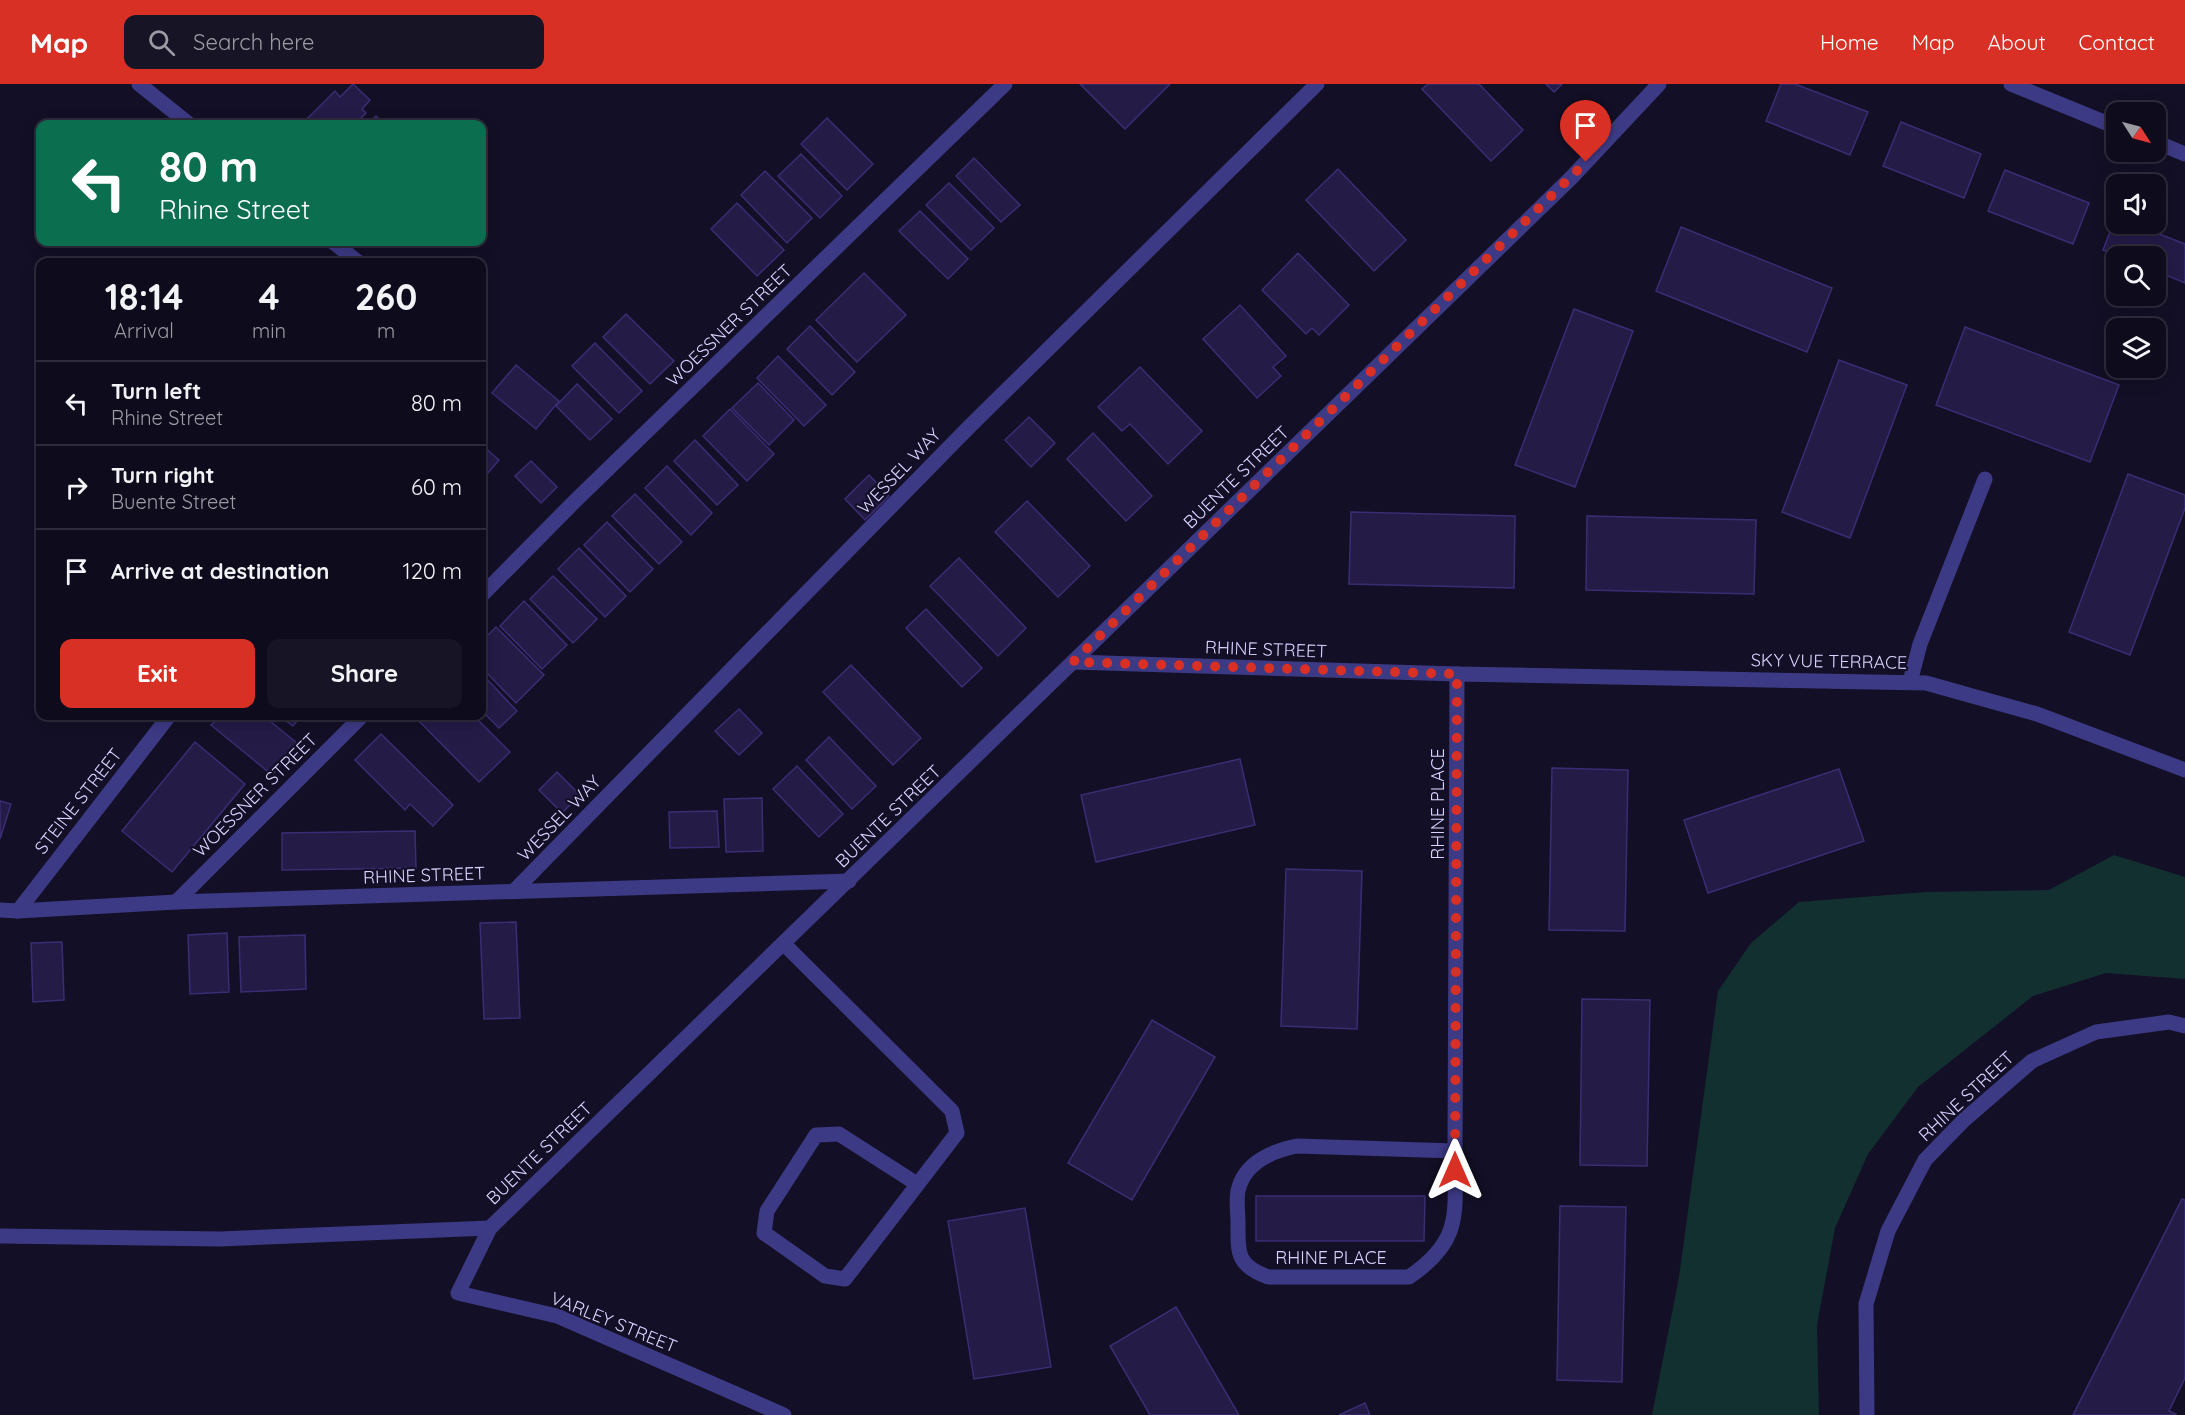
<!DOCTYPE html>
<html lang="en">
<head>
<meta charset="utf-8">
<style>
  :root { --surface:#0e0b1c; --page:#171425; --text:#f1f3f6; --muted:#9b9ba3; --line:#2e2b3b; --accent:#d93025 }
  body { margin:0; font-family:Quicksand,sans-serif; background:var(--page); color:var(--text); height:100vh; display:flex; flex-direction:column; font-size:22px; white-space:nowrap }
  * { box-sizing:border-box; margin:0 }
  p { font-size:20px; color:var(--muted) }
  .icon { flex:none; width:33px; height:33px; fill:none; stroke:currentColor; stroke-width:2; stroke-linecap:round; stroke-linejoin:round }
  .map { position:relative; flex:1; overflow:hidden }
  .panel { position:absolute; left:36px; top:174px; width:450px; height:462px; display:flex; flex-direction:column; background:var(--surface); border-radius:12px; box-shadow:0 3px 15px #0003,0 0 0 2px var(--line) }
  .panel>* { flex:none }
  .banner { position:absolute; left:36px; top:36px; width:450px; height:126px; border-radius:12px; box-shadow:0 3px 15px #0003,0 0 0 2px var(--line); background:#0b6e4f; color:#fff; overflow:hidden }
  .needle { width:39px; rotate:126deg }
  .controls { position:absolute; left:2106px; top:18px; display:grid; gap:12px }
  .controls a { display:grid; place-items:center; width:60px; height:60px; border-radius:12px; background:var(--surface); box-shadow:0 3px 15px #0003,0 0 0 2px var(--line); font-size:30px }
  .pin { position:absolute; display:grid; place-items:center; width:51px; height:51px; color:#fff; margin:-62px -26px; border-radius:50% 50% 50% 0; rotate:-45deg; box-shadow:0 0 6px #0007 }
  .pin .icon { rotate:45deg }
  .me { position:absolute; width:66px; margin:-33px; rotate:0deg; stroke-linejoin:round; filter:drop-shadow(0 0 4px #0008) }
  .turn { display:flex; align-items:center; gap:21px; height:126px; padding:0 24px; font-size:27px }
  .turn .icon { width:78px; height:78px; stroke-width:2.5 }
  .turn b { display:block; font-size:42px; line-height:51px }
  .eta { display:flex; justify-content:space-evenly; align-items:center; height:102px; text-align:center }
  .eta b { font-size:36px; font-weight:800; line-height:42px }
  .cta { display:flex; gap:12px; margin-top:auto; padding:12px 24px }
  .cta a { flex:1; height:69px; border-radius:12px; background:var(--accent); color:#fff; font-size:24px; font-weight:800; line-height:69px; text-align:center }
  .cta a+a { background:var(--page); color:var(--text) }
  ul { padding:0; list-style:none }
  li { display:flex; align-items:center; gap:18px; height:84px; padding:0 24px; border-top:2px solid var(--line) }
  li div { flex:1 }
  li b { display:block; font-size:22px }
  li em { font-style:normal }
  header { display:flex; align-items:center; gap:36px; box-sizing:border-box; height:84px; padding:0 30px; background:var(--accent); color:#fff }
  header strong { font-size:28px }
  nav { display:flex; gap:33px; margin-inline-start:auto; font-size:21px }
  .search { width:420px; height:54px; background:var(--page); display:flex; align-items:center; gap:15px; box-sizing:border-box; padding:0 21px; border-radius:12px; color:var(--muted); font-size:22px }
  .map>svg:first-child { display:block }
  .green { fill:#12302f }
  .building { fill:#241b47; stroke:#3b2d73; stroke-width:1.5 }
  .lines { fill:none; stroke-linecap:round; stroke-linejoin:round }
  .service { stroke:#3d3a85; stroke-width:15 }
  .minor { stroke:#3d3a85; stroke-width:15 }
  .route { stroke:#d93025; stroke-width:10; stroke-dasharray:0 18 }
  .labels { text-anchor:middle; dominant-baseline:central; stroke-width:4.5; stroke-linejoin:round; paint-order:stroke }
  .street-label { font-size:18px; fill:#d9d4ff; stroke:#130f26 }
</style>
</head>
<body>
<header>
<strong>Map</strong>
<div class="search"><svg class="icon" aria-label="search" viewBox="0 0 24 24"><circle cx="10" cy="10" r="6"/><path d="M15 15l6 6"/></svg>Search here</div>
<nav><a>Home</a><a>Map</a><a>About</a><a>Contact</a></nav>
</header>
<div class="map">
<svg width="2185" height="1331" viewBox="0 0 2185 1331">
  <rect width="100%" height="100%" fill="#130f26"/>
  <path class="green" d="M2114,771L2185,793V895L2106,889L2033,912L1918,1003L1868,1070L1835,1144L1817,1241L1819,1331H1652L1679,1193L1718,907L1751,859L1799,818L1926,808L2049,806Z"/>
  <g class="building">
    <path d="M353,0L370,16L362,25L366,29L355,40H302L335,7L340,13Z"/>
    <path d="M1080,0H1170L1125,45Z"/>
    <path d="M1428,0H1479L1523,46L1491,77L1422,5Z"/>
    <path d="M1546,0H1562L1554,8Z"/>
    <path d="M1781,0H1795L1868,28L1850,71L1766,37Z"/>
    <path d="M376,32L385,40H368Z"/>
    <path d="M827,34L873,80L847,106L801,60Z"/>
    <path d="M1901,38L1981,70L1964,114L1883,82Z"/>
    <path d="M801,70L842,112L820,134L778,92Z"/>
    <path d="M974,74L1020,121L1001,138L956,92Z"/>
    <path d="M1338,85L1406,156L1374,187L1306,116Z"/>
    <path d="M2005,86L2089,119L2073,160L1988,127Z"/>
    <path d="M765,87L812,134L787,159L741,111Z"/>
    <path d="M949,99L994,144L971,166L926,121Z"/>
    <path d="M737,119L784,166L757,192L711,145Z"/>
    <path d="M920,127L968,175L948,195L899,147Z"/>
    <path d="M2116,132V140H2134L2185,160V199L2156,187V172H2119L2103,166Z"/>
    <path d="M1681,143L1832,204L1807,268L1656,207Z"/>
    <path d="M1298,169L1349,221L1319,251L1312,244L1306,250L1262,206Z"/>
    <path d="M864,189L906,231L857,278L816,236Z"/>
    <path d="M1240,221L1286,272L1273,283L1281,292L1257,314L1203,255Z"/>
    <path d="M1574,225L1633,247L1575,403L1515,381Z"/>
    <path d="M626,230L674,277L650,300L603,253Z"/>
    <path d="M810,242L855,288L832,311L787,265Z"/>
    <path d="M1965,243L2119,301L2090,378L1936,321Z"/>
    <path d="M595,259L642,307L619,329L572,282Z"/>
    <path d="M778,272L826,321L804,342L757,294Z"/>
    <path d="M1839,276L1907,301L1850,454L1782,428Z"/>
    <path d="M516,281L559,317L536,345L492,309Z"/>
    <path d="M1140,283L1202,347L1168,380L1130,340L1122,347L1098,323Z"/>
    <path d="M758,299L794,336L769,361L732,324Z"/>
    <path d="M577,300L612,335L590,356L556,322Z"/>
    <path d="M730,325L774,370L747,397L703,352Z"/>
    <path d="M1029,333L1055,359L1031,383L1005,356Z"/>
    <path d="M1093,349L1152,412L1126,437L1067,375Z"/>
    <path d="M695,356L738,401L717,421L674,377Z"/>
    <path d="M482,361L499,376L482,396Z"/>
    <path d="M531,377L557,403L541,419L515,392Z"/>
    <path d="M667,382L712,429L691,451L645,404Z"/>
    <path d="M2128,390L2185,411V424L2130,571L2069,548Z"/>
    <path d="M869,391L889,412L865,436L845,415Z"/>
    <path d="M635,410L682,458L659,480L612,432Z"/>
    <path d="M1027,417L1090,482L1058,513L995,448Z"/>
    <path d="M1351,428L1515,432L1514,504L1349,500Z"/>
    <path d="M1587,432L1756,436L1754,510L1586,506Z"/>
    <path d="M607,438L653,485L630,508L584,461Z"/>
    <path d="M579,464L626,512L605,533L558,485Z"/>
    <path d="M959,474L1026,544L998,572L930,502Z"/>
    <path d="M553,492L597,535L573,559L530,515Z"/>
    <path d="M524,517L567,561L542,585L500,542Z"/>
    <path d="M926,525L982,584L962,603L906,544Z"/>
    <path d="M496,543L544,591L516,619L482,584V557Z"/>
    <path d="M851,581L921,654L893,681L823,608Z"/>
    <path d="M482,590L517,627L499,644L482,627Z"/>
    <path d="M739,625L762,649L739,671L715,647Z"/>
    <path d="M220,632H264L298,660L272,691L211,641Z"/>
    <path d="M279,632H301L293,642Z"/>
    <path d="M414,632H474L510,668L479,698Z"/>
    <path d="M381,650L453,721L433,742L410,720L405,726L355,676Z"/>
    <path d="M829,653L876,702L852,725L806,676Z"/>
    <path d="M195,658L245,700L172,788L122,747Z"/>
    <path d="M1240,675L1255,741L1096,778L1081,711Z"/>
    <path d="M797,682L843,730L819,753L773,705Z"/>
    <path d="M1552,684L1628,686L1625,847L1549,846Z"/>
    <path d="M1839,685L1864,757L1708,809L1684,736Z"/>
    <path d="M557,688L580,711L562,729L539,706Z"/>
    <path d="M762,714L763,767L726,768L724,715Z"/>
    <path d="M0,717L11,720L0,755Z"/>
    <path d="M717,727L719,763L670,764L669,728Z"/>
    <path d="M415,747L416,784L282,786V749Z"/>
    <path d="M1286,785L1362,787L1357,945L1281,942Z"/>
    <path d="M516,838L520,934L484,935L480,839Z"/>
    <path d="M227,849L229,908L190,910L188,851Z"/>
    <path d="M305,851L306,905L241,908L239,853Z"/>
    <path d="M62,858L64,916L33,918L31,859Z"/>
    <path d="M1582,915L1650,916L1647,1082L1580,1081Z"/>
    <path d="M1152,936L1215,973L1132,1116L1068,1079Z"/>
    <path d="M1256,1112H1425L1424,1157H1256Z"/>
    <path d="M2182,1115L2185,1116V1294L2169,1327L2177,1331H2073Z"/>
    <path d="M1560,1122L1626,1123L1622,1298L1557,1296Z"/>
    <path d="M1025,1124L1051,1283L974,1295L948,1137Z"/>
    <path d="M1176,1223L1239,1331H1150L1110,1262Z"/>
    <path d="M1365,1319L1370,1331H1339Z"/>
  </g>
  <g class="lines">
    <g class="service">
      <path d="M1910,598L1920,560L1985,395"/>
      <path d="M514,807L970,342L1317,0"/>
      <path d="M784,860L952,1027L957,1049L845,1195L825,1192L764,1149L767,1127L816,1051L839,1050L917,1100"/>
      <path d="M1867,1331L1866,1220L1888,1147L1925,1076L1964,1036L2032,977L2096,948L2169,938L2185,942"/>
    </g>
    <g class="minor">
      <path d="M139,0L189,40"/>
      <path d="M2011,0L2116,43"/>
      <path d="M2156,58L2185,70"/>
      <path d="M333,158L358,178"/>
      <path d="M482,511L575,417L1005,0"/>
      <path d="M1073,578L1457,590L1926,599L2037,630L2185,686"/>
      <path d="M176,818L362,632"/>
      <path d="M0,826L18,827L176,818L849,797"/>
      <path d="M18,827L169,632"/>
      <path d="M1455,1067L1297,1062C1272,1067 1244,1079 1238,1107C1236,1116 1238,1129 1238,1139C1238,1169 1236,1181 1268,1193H1409C1465,1155 1454,1127 1455,1067L1457,590"/>
      <path d="M0,1152L220,1155L490,1144"/>
      <path d="M784,1331L557,1232L458,1209L490,1144L1571,94L1659,0"/>
    </g>
  </g>
  <g class="lines">
    <path class="route" d="M1455,1086L1457,590L1073,578L1586,78"/>
  </g>
  <g class="labels">
    <g class="street-label">
      <text transform="translate(729 241) rotate(-44)">WOESSNER STREET</text>
      <text transform="translate(899 387) rotate(-46)">WESSEL WAY</text>
      <text transform="translate(1236 393) rotate(-44)">BUENTE STREET</text>
      <text transform="translate(1266 565) rotate(2)">RHINE STREET</text>
      <text transform="translate(1829 577) rotate(1)">SKY VUE TERRACE</text>
      <text transform="translate(255 711) rotate(-45)">WOESSNER STREET</text>
      <text transform="translate(78 717) rotate(-52)">STEINE STREET</text>
      <text transform="translate(1437 720) rotate(-90)">RHINE PLACE</text>
      <text transform="translate(888 732) rotate(-44)">BUENTE STREET</text>
      <text transform="translate(559 734) rotate(-46)">WESSEL WAY</text>
      <text transform="translate(424 791) rotate(-2)">RHINE STREET</text>
      <text transform="translate(1966 1012) rotate(-43)">RHINE STREET</text>
      <text transform="translate(539 1069) rotate(-44)">BUENTE STREET</text>
      <text x="1331" y="1173">RHINE PLACE</text>
      <text transform="translate(614 1238) rotate(22)">VARLEY STREET</text>
    </g>
  </g>
</svg>
<div class="controls">
<a><svg class="needle" viewBox="-14 -14 28 28"><path d="M0-13l5 13h-10z" fill="#e53935"/><path d="M0 13l5-13h-10z" fill="#9b9ba3"/></svg></a>
<a><svg class="icon" aria-label="sound" viewBox="0 0 24 24"><path d="M4 9h4l5-4v14l-5-4H4zM17 9q2 3 0 6"/></svg></a>
<a><svg class="icon" aria-label="search" viewBox="0 0 24 24"><circle cx="10" cy="10" r="6"/><path d="M15 15l6 6"/></svg></a>
<a><svg class="icon" aria-label="layers" viewBox="0 0 24 24"><path d="M12 4l9 5-9 5-9-5zM3 14l9 5 9-5"/></svg></a>
</div>
<div class="pin" style="left:1586px;top:78px;background:#d93025"><svg class="icon" aria-label="arrive" viewBox="0 0 24 24"><path d="M6 21V4h12l-3 4 3 4H6"/></svg></div>
<svg class="me" style="left:1455px;top:1086px" viewBox="-20 -20 40 40"><path d="M0-17L14 15 0 8-14 15z" fill="#d93025" stroke="#fff" stroke-width="4"/></svg>
<div class="banner">
<div class="turn"><svg class="icon" aria-label="left" viewBox="0 0 24 24"><path d="M17 20v-9H6M10 6l-5 5 5 5"/></svg><div><b>80 m</b>Rhine Street</div></div>
</div>
<section class="panel">
<div class="eta">
<div><b>18:14</b><p>Arrival</p></div>
<div><b>4</b><p>min</p></div>
<div><b>260</b><p>m</p></div>
</div>
<ul>
<li><svg class="icon" aria-label="left" viewBox="0 0 24 24"><path d="M17 20v-9H6M10 6l-5 5 5 5"/></svg><div><b>Turn left</b><p>Rhine Street</p></div><em>80 m</em></li>
<li><svg class="icon" aria-label="right" viewBox="0 0 24 24"><path d="M7 20v-9h11M14 6l5 5-5 5"/></svg><div><b>Turn right</b><p>Buente Street</p></div><em>60 m</em></li>
<li><svg class="icon" aria-label="arrive" viewBox="0 0 24 24"><path d="M6 21V4h12l-3 4 3 4H6"/></svg><div><b>Arrive at destination</b></div><em>120 m</em></li>
</ul>
<div class="cta"><a>Exit</a><a>Share</a></div>
</section>
</div>
</body>
</html>
